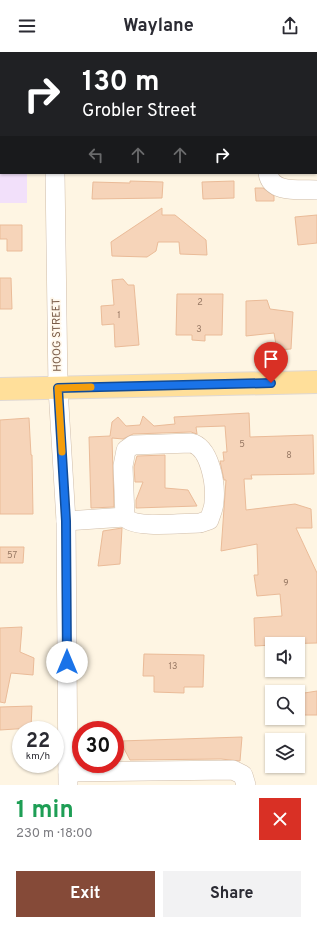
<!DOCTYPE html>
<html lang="en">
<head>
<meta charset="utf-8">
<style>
  :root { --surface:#fff; --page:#f2f2f3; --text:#2b2b33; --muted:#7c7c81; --accent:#854a38 }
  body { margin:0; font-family:Overpass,sans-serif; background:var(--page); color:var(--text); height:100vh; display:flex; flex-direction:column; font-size:15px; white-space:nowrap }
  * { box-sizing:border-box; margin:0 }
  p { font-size:13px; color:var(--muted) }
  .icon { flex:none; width:22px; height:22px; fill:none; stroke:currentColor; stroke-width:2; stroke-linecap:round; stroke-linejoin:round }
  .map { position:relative; height:733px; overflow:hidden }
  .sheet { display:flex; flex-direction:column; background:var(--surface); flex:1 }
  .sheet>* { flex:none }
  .hud { position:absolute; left:0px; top:0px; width:317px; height:122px; box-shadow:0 1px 3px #0004; background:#202124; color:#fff; overflow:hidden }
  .buttons { position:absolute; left:265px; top:585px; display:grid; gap:8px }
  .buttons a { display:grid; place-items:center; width:40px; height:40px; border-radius:0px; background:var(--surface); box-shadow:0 1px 3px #0004; font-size:20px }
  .speed { position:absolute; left:12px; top:669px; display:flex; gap:8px; font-size:20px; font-weight:700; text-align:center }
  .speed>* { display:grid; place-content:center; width:52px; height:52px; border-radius:50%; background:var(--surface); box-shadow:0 1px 3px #0004; line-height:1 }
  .speed small { font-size:10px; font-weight:400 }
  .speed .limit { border:6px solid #d22; background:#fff; color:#111 }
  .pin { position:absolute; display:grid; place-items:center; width:34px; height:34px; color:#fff; margin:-41px -17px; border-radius:50% 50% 50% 0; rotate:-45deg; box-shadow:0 0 4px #0007 }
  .pin .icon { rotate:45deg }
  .me { position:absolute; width:44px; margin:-22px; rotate:0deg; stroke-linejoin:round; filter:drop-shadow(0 0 3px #0008) }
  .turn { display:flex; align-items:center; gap:14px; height:84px; padding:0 16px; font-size:18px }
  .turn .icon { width:52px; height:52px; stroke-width:2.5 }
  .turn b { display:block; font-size:28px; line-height:34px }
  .lanes { display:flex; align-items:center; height:38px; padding:0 16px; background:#0003; justify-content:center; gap:20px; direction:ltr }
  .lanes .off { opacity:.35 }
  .round { display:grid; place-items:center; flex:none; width:42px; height:42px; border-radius:0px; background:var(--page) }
  .head { display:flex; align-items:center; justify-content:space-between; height:68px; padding:0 16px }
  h1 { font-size:24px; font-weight:700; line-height:30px; color:#1e9e55 }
  .cta { display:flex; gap:8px; margin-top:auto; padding:8px 16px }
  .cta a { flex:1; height:46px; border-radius:0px; background:var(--accent); color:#fff; font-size:16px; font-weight:700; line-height:46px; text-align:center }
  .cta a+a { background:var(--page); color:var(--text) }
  header { display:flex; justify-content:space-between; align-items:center; height:52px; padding:0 16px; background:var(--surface); font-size:18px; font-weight:700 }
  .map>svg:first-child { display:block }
  .education { fill:#f2e0fa }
  .building { fill:#f6d4b9; stroke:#eabb98 }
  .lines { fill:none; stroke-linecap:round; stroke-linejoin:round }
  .minor-casing { stroke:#d0bda9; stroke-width:20 }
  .major-casing { stroke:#dfd8d3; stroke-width:24 }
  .minor { stroke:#fff; stroke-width:19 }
  .major { stroke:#ffdf9a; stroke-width:22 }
  .route-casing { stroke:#114b97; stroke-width:10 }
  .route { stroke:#1a73e8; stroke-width:7 }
  .slow { stroke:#f59e0b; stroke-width:7 }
  .labels { text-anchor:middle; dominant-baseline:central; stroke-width:3.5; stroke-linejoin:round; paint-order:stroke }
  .number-label { font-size:9px; fill:#987964 }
  .street-label { font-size:11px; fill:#795b47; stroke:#fff8ec }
</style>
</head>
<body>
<header><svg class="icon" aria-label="menu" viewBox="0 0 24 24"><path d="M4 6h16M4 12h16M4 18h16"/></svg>Waylane<svg class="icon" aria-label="share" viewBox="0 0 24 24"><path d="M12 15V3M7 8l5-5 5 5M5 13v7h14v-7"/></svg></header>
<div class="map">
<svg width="317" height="733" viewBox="0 0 317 733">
  <rect width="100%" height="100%" fill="#fef5e3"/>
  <path class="education" d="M0,0H25L1,1V121H27V151H0Z"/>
  <g class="building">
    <path d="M130,129L163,130L162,146L92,147L93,130L130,131Z"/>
    <path d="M234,129V146L203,147L202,130Z"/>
    <path d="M255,136H263L274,144V149H256Z"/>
    <path d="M162,156V163H175L206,188L207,203L180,202L179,190H158L156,199L147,205L112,204L111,190Z"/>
    <path d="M317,163V191L298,193L295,165Z"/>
    <path d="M0,173H22V199H7V187H0Z"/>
    <path d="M0,226H11L12,257H0Z"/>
    <path d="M123,227L128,233H134L139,293L115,295L114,272L102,273L101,254L114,253L112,228Z"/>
    <path d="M177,242H223L222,283H205V289L192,288V283H176Z"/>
    <path d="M267,248L270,257L293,260L291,297L277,298L274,281L246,284V249Z"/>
    <path d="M249,361L250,385L313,383L314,422L251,423L252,427H244L246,458L295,452L311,457L312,476H296L317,521V591L272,592V593L255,594L254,566L282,564L280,542L257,544L254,523H258L257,492L221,499L226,428H224L220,409H224L223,400H227L225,374L196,375L197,382L191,380L133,382L123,387L112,386L114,455L91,456L89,385L110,384L112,370L118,365L126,374L140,373L143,364L154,374L175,372L174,365Z"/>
    <path d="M29,366L31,403H32L33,462H0V368Z"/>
    <path d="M165,403V436L188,438L197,454L136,456V448L143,430H135L134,415L137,404Z"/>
    <path d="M122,476L120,512L98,514L103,479Z"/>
    <path d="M0,495H24L23,511H0Z"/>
    <path d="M22,575L20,600L34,606L33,623L11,621L5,651L0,650V576Z"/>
    <path d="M144,602L204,603L203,635H184V641L154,640V624H143Z"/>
    <path d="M317,639V663H298V642Z"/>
    <path d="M32,654L31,676L0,678V655Z"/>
    <path d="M242,685L240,709L221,707L130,708L120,689Z"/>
  </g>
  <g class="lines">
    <defs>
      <g id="minor">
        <path d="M53,0V1"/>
        <path d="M55,121L58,336L66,469L68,733"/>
        <path d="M268,121C271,142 300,137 317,138"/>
        <path d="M191,391C210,395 216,432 214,450C214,456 211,462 209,468L200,471C183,471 134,477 125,465L123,414L126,398L133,393Z"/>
        <path d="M66,469L125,465"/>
        <path d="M68,720L233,718L243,723L246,733"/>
      </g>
      <path id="major" d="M0,337L317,330"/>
    </defs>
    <use href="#minor" class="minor-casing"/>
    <use href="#major" class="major-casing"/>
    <use href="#minor" class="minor"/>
    <use href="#major" class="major"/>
  </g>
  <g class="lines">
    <defs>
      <path id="route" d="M67,610L66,469L58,336L271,331"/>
    </defs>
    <use href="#route" class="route-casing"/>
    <use href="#route" class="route"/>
    <path class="slow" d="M62,400L58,336L91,335"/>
  </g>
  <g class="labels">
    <g class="number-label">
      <text x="200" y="250">2</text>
      <text x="119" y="263">1</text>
      <text x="199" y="277">3</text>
      <text x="242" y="392">5</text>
      <text x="289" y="403">8</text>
      <text x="12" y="503">57</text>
      <text x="286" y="531">9</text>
      <text x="173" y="614">13</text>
    </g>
    <g class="street-label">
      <text transform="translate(57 283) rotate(-91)">HOOG STREET</text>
    </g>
  </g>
</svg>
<div class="buttons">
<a><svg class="icon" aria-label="sound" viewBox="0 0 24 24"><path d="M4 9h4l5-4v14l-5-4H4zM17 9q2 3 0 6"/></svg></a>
<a><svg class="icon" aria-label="search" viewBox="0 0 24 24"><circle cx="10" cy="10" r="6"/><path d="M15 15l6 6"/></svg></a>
<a><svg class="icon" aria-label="layers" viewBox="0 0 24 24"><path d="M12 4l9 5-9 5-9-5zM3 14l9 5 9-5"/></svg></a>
</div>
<div class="speed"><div>22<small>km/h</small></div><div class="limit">30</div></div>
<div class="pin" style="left:271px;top:331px;background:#d93025"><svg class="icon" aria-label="arrive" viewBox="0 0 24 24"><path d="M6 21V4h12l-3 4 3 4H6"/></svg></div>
<svg class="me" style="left:67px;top:610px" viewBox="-20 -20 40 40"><circle r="19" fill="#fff"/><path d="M0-13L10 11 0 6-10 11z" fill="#1a73e8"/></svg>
<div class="hud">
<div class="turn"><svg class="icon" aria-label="right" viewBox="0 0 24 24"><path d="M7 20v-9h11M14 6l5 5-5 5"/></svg><div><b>130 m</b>Grobler Street</div></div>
<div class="lanes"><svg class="icon off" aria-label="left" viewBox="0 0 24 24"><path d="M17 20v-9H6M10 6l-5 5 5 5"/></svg><svg class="icon off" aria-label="ahead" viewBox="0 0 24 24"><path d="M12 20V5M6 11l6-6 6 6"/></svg><svg class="icon off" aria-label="ahead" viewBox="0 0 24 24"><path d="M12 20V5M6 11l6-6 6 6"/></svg><svg class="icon" aria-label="right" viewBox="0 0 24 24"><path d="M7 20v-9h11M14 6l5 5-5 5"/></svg></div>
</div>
</div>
<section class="sheet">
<div class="head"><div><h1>1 min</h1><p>230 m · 18:00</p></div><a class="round" style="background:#d93025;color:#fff"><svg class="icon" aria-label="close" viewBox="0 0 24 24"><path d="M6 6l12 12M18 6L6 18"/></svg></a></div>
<div class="cta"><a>Exit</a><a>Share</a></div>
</section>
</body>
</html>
